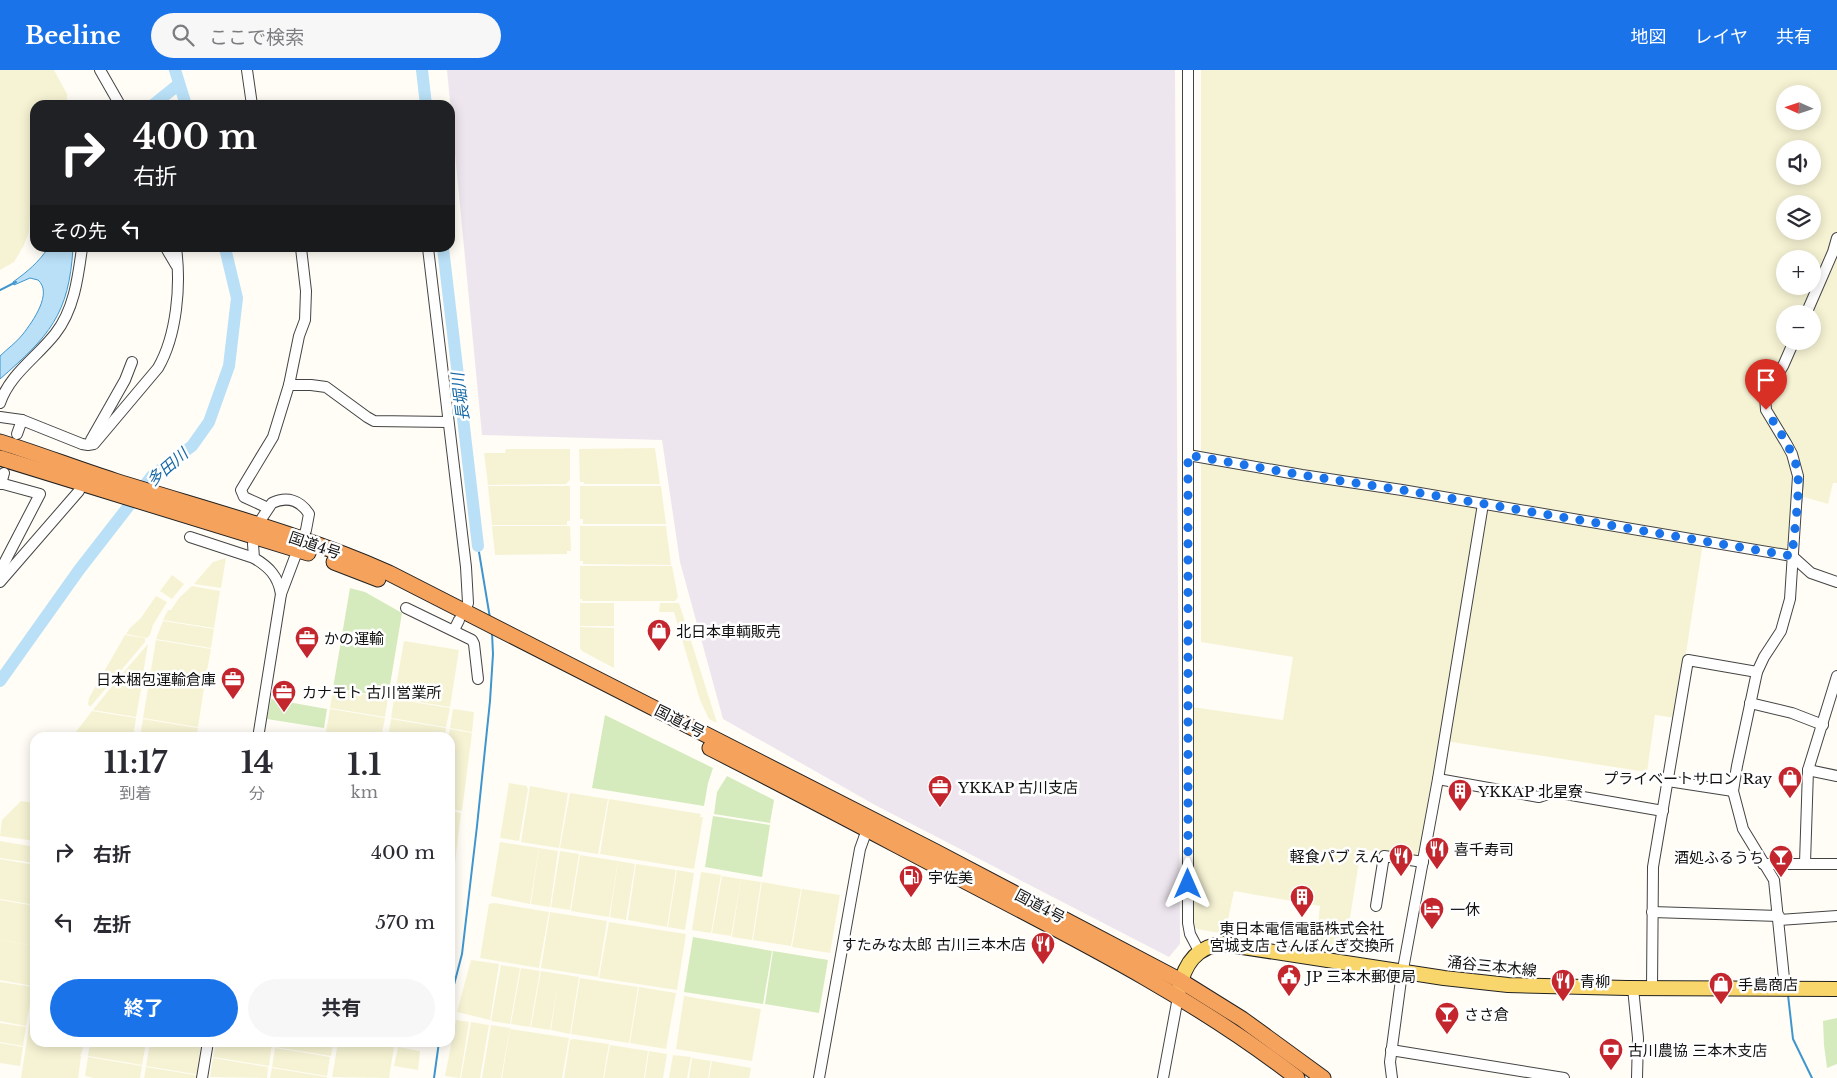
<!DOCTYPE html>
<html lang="ja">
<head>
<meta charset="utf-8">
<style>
  :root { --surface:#fff; --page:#f7f7f7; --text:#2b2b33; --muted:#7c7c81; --accent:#1a73e8 }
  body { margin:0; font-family:"Libre Baskerville","Noto Sans JP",serif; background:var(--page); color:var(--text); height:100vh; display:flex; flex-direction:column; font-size:19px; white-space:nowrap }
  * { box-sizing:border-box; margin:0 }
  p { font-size:16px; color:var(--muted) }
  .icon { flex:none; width:28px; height:28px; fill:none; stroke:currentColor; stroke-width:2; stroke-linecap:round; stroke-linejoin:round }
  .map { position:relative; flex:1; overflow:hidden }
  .sheet { position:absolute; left:30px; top:662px; width:425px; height:315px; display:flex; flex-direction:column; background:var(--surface); border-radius:15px; box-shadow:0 2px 12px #0003 }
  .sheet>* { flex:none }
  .banner { position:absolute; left:30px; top:30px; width:425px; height:152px; border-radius:15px; box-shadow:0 2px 12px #0003; background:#202124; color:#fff; overflow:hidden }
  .needle { width:32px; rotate:273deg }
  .buttons { position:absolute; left:1776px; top:15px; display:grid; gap:10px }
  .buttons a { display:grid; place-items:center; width:45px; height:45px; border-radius:50%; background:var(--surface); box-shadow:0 2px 12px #0003; font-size:25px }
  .pin { position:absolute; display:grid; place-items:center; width:42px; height:42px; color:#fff; margin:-51px -21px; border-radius:50% 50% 50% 0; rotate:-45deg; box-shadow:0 0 5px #0007 }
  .pin .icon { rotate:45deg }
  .me { position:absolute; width:55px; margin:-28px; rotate:0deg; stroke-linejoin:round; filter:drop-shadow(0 0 4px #0008) }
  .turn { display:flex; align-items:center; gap:18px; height:105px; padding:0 20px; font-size:22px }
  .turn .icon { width:65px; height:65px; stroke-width:2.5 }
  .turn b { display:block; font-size:35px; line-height:42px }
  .then { display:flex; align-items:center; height:48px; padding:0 20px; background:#0003; gap:10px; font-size:19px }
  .eta { display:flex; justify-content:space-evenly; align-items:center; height:85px; text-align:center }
  .eta b { font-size:30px; font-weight:700; line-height:35px }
  .primary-button { display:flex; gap:10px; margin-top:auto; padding:10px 20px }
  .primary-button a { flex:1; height:58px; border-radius:30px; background:var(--accent); color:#fff; font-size:20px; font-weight:700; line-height:58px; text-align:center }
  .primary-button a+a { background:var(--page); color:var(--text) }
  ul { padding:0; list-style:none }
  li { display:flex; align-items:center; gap:15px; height:70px; padding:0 20px }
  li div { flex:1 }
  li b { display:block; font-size:19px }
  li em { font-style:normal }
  header { display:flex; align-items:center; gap:30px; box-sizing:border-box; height:70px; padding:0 25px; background:var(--accent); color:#fff }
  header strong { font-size:24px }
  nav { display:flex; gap:28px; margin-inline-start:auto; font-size:18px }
  .search { width:350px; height:45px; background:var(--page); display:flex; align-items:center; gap:12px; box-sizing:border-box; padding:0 18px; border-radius:28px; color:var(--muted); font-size:19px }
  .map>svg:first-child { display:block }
  .industrial { fill:#eee6ef }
  .farmland { fill:#f6f3d4; fill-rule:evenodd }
  .green { fill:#d5ebbd }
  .water { fill:#b9e0f7; stroke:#3f96cf }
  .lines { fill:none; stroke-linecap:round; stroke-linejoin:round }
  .stream { stroke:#3f96cf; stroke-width:2 }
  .river { stroke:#b9e0f7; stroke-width:12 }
  .minor-casing { stroke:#444; stroke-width:12 }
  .major-casing { stroke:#222; stroke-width:16 }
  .highway-casing { stroke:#222; stroke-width:17 }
  .minor { stroke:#fff; stroke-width:10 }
  .major { stroke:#f9d66b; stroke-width:14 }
  .highway { stroke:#f5a25d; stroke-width:15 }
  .route { stroke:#1a73e8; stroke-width:9; stroke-dasharray:0 16.2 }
  .labels { text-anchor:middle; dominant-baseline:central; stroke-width:5; stroke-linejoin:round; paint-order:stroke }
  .street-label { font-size:15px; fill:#111; stroke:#fff }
  .poi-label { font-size:15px; fill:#111; stroke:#fff; text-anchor:start }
  .water-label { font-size:16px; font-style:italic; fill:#1768a6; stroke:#fff }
</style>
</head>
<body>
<header>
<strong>Beeline</strong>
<div class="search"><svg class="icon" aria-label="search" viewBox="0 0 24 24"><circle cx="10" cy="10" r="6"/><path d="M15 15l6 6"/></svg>ここで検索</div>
<nav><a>地図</a><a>レイヤ</a><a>共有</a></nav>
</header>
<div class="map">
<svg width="1837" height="1008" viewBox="0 0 1837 1008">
  <rect width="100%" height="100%" fill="#fffdf5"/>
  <path class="industrial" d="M447,0H1175L1180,874L1169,887L875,735L723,649L680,492L662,370L482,365Z"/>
  <g class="farmland">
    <path d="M0,0H54L67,24V35H35V126L30,145L29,162L23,177L14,192L0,200Z"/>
    <path d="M1201,0H1837V413H1833L1828,434L1804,427H1793L1788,481L1704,466L1676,648L1655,645L1647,702L1439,670L1418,789L1361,779L1344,885L1315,880L1320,836L1234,821L1225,864L1197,859L1192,855V637L1283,650L1293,587L1201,572ZM1785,24H1812V51H1785ZM1785,79H1812V106H1785ZM1785,134H1812V161H1785ZM1785,189H1812V216H1785ZM1785,244H1812V271H1785Z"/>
    <path d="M655,378L660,414H584V412H580L579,379Z"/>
    <path d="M506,379H570V410L566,414L488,415L484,383H505Z"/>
    <path d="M488,416H570V451H567V455H492Z"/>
    <path d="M580,416H661L666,454H583V449H580Z"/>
    <path d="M492,456H570L571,481H567V484L495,485Z"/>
    <path d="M580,456H666L671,495L583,494V491H580Z"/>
    <path d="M226,488L221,518L194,514L213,492Z"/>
    <path d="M580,496H672L678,527L675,531H582V529H580Z"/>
    <path d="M172,505L184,514L172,529L160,521Z"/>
    <path d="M192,516L220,521L214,558L163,550L168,540H171L179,528Z"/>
    <path d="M156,526L167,532L153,555L150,565L147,568L126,564L130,558L141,548Z"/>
    <rect x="580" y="533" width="34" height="23"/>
    <path d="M660,533H679L717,653L709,649L700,630L674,542H659Z"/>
    <path d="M163,551L214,559L211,578L156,569Z"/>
    <path d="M580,557L614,558V598L582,581L580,578Z"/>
    <path d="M125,565L145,568V572L90,637L88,634L89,628Z"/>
    <path d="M156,570L211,579L204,617L151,608L150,606Z"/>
    <path d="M404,571L459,580L450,637L394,628Z"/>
    <path d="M148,574L143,604H141L140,607L122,604Z"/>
    <path d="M228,603L245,605L242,621L225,619Z"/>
    <path d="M121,605L143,608L136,647L93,640Z"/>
    <path d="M151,610L204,618L198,657L143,648L149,612H151Z"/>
    <path d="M333,619L388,628L385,647L330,638Z"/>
    <path d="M394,629L450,638L446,657L391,648Z"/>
    <path d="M330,639L385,648L381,667H325Z"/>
    <path d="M453,639L474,642L472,662L450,658Z"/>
    <path d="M92,641L136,648L133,667H72Z"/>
    <path d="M143,649L198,658L196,667H140Z"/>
    <path d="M391,649L446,658L445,667H388Z"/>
    <path d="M450,659L472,663L462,741L450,739V668L448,667Z"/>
    <path d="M509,713L527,716V718L528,719L519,771L500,768Z"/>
    <path d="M530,716L568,723L559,778L521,772Z"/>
    <path d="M570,723L608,729L598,784L560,778Z"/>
    <path d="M609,729L701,744L700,747H703L694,799L600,784Z"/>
    <path d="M21,731L35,733V771L0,766L2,750Z"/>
    <path d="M450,741L461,743L450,835Z"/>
    <path d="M0,771L35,777V793L0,788Z"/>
    <path d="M500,772L539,778L530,834L491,826Z"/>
    <path d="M539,778L558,781L550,837L531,834Z"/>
    <path d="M560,781L579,784L570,840L551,837Z"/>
    <path d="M580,785L618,791L609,847L571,841Z"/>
    <path d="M0,789L35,795V835L0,829Z"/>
    <path d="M618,791L635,794L626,850L610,847Z"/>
    <path d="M636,794L676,800L667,857L628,850Z"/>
    <path d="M677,800L694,803L685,860L668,857Z"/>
    <path d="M701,802L721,805L711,863L692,860Z"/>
    <path d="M722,806L741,809L731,866L712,863Z"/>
    <path d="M741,809L761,812L752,870L732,867Z"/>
    <path d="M762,812L801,819L791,876L753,870Z"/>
    <path d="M802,819L840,825L830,883L792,877Z"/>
    <path d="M0,830L35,836V876L0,870Z"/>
    <path d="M494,833L549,842L539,898L480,888L489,834Z"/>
    <path d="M550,842L607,851L598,907L541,898Z"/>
    <path d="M609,852L686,864L677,920L599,908Z"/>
    <path d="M0,870L35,876V903L33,916L0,910Z"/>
    <path d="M471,890L499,894L490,950L457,942Z"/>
    <path d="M501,895L520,898L510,954L491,951Z"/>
    <path d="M521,898L540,901L530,957L511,954Z"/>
    <path d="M541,901L579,907L570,964L551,960L557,919L550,960L531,957Z"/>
    <path d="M580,908L638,917L629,973L571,964Z"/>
    <path d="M0,912L33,917L26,956L0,951Z"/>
    <path d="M639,917L676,923L666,979L630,973Z"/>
    <path d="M684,926L761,939L752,991L676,979Z"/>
    <path d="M32,937H35V972L84,973L81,985H79L81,986L78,1008H21Z"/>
    <path d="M456,950L469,952L460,1008L445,1006Z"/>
    <path d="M471,952L489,955L480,1008H461Z"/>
    <path d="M0,953L26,957L23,976L0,972Z"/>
    <path d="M491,955L510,958L501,1008H482Z"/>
    <path d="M510,959L569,968L562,1008H502Z"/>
    <path d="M573,969L609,974L603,1008H564L570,970Z"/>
    <path d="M0,973L23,977L20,996L0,993Z"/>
    <path d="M90,973H146L142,995L88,986Z"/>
    <path d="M150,973H206L201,1005L146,996Z"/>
    <path d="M216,973H272L269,996L213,987Z"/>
    <path d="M276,973V972L333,973L331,986L275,977Z"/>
    <path d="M338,973H369L394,977L389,1008L332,1007Z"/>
    <path d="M610,975L648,981L644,1008H604Z"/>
    <path d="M398,977L420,981L418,1000L394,996Z"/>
    <path d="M275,978L330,987L327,1006L272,997Z"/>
    <path d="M649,981L667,984L663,1008H645Z"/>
    <path d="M673,985L691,987L687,1008H669Z"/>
    <path d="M88,987L142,996L140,1008H94L85,1006Z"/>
    <path d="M213,988L268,997L267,1008L210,1007Z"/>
    <path d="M692,988L711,991L708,1008H689Z"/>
    <path d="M712,991L751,998L749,1008H709Z"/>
    <path d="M146,997L201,1006L200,1008H144Z"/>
    <path d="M272,998L327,1007V1008H270Z"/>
  </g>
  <g class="green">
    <path d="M350,518L365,522L402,543L388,627L333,618Z"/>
    <path d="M271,629L327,639L324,658L267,649Z"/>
    <path d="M605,645L713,698L708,713L704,736L592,718Z"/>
    <path d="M727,706L774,730L770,753L714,744L717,722Z"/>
    <path d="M713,746L770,755L762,807L705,797Z"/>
    <path d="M693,867L772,881L763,934L684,922Z"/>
    <path d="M773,881L828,890L819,943L765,934Z"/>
    <path d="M1837,948V994L1827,998L1824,975L1823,951Z"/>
  </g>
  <path class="water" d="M48,178H73C69,245 49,266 0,309V286C7,279 17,272 23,264C33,251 53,223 38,210L30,208L14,215L13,212C27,202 39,192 48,178Z"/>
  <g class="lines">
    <g class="stream">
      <path d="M0,220L16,212"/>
      <path d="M1787,365L1793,376"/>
      <path d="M1801,434L1803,409"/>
      <path d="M478,476L490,548"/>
      <path d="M1788,925L1793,969L1812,1008"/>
      <path d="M450,930L462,884L477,756L490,631L493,584L492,563"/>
      <path d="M434,1008L439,972"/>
    </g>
    <g class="river">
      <path d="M175,0L186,35"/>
      <path d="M422,0L426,35"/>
      <path d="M153,35L179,14"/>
      <path d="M443,178L478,476"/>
      <path d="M0,611L79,500L152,406L192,376L209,352L229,296L237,228L225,178"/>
    </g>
    <defs>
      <g id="minor">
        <path d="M100,0L120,35"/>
        <path d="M247,0L252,35"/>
        <path d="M1188,0V853L1190,864L1199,881"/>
        <path d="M166,178L176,195"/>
        <path d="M428,178L466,497L468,533L465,541"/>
        <path d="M1806,244L1833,182L1837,168"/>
        <path d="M289,315H311L326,317L367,347L374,351L448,352"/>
        <path d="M0,333C10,304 36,288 55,264C74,240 78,208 82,178"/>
        <path d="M0,347L22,350L82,374L88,375L94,374L158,298C177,265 181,215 176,178"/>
        <path d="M17,364L22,350"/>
        <path d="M91,370L125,310L132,292"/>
        <path d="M1188,385L1302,405L1402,420L1792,486L1811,503L1837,512"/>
        <path d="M0,413L40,424L0,501"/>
        <path d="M1,414L4,403"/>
        <path d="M268,438L244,427L241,420L273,367L289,315L299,266L305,250L306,221L301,178"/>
        <path d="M262,448L272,433C287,426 300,430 309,444L306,460L302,469"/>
        <path d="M190,467L254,488"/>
        <path d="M253,474L254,488C269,497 278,506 281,524"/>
        <path d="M0,512L79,421"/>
        <path d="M406,538L472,570L474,574L478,609"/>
        <path d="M454,560L459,550"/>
        <path d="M1750,633L1792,643L1823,655"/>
        <path d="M258,668L281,524L298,479"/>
        <path d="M1808,700L1837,706"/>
        <path d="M1438,709L1539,727L1554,722L1663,741"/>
        <path d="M1668,711L1733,721"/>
        <path d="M1805,793L1808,700L1837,606"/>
        <path d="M1763,794H1837"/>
        <path d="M1376,836L1384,786L1423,792"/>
        <path d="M1652,842L1779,846"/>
        <path d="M1779,850L1837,846"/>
        <path d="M1633,918L1638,968L1637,1008"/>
        <path d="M1652,918L1653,797L1688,590L1757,602"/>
        <path d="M1785,918L1774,810L1743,759L1733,721L1737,696L1757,602L1764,587L1781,561L1790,529L1798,406L1792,384L1786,373L1766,340L1765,326L1783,296L1794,271"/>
        <path d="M1391,980L1564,1008"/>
        <path d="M202,1008L208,972"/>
        <path d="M819,1008L860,779L869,754"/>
        <path d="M1163,1008L1178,927"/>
        <path d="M1392,1008L1390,992L1401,910L1438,709L1483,434"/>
      </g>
      <path id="major" d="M1179,920C1184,895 1196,876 1223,874L1444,908L1508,915L1627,918L1837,919"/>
      <g id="highway">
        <path d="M0,372C39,384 77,399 115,411C207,440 301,464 389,503L934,781L1181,911L1242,949L1323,1008"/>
        <path d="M0,388L308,483"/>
        <path d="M334,492L378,509"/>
        <path d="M710,678C803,725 894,774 986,822C1092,877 1202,934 1297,1008"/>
      </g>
    </defs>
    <use href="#minor" class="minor-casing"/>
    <use href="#major" class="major-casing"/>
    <use href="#highway" class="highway-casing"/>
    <use href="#minor" class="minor"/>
    <use href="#major" class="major"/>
    <use href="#highway" class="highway"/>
  </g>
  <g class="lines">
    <path class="route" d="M1188,814V385L1302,405L1402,420L1792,486C1794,464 1801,418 1797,398C1791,377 1778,359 1766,340"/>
  </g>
  <defs>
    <symbol id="shop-pin" viewBox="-11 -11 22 30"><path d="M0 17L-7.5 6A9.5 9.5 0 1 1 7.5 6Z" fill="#c4262e" stroke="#fff"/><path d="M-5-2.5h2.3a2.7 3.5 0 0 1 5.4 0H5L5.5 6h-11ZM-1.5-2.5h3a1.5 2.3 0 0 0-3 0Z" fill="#fff"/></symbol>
    <symbol id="office-pin" viewBox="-11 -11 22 30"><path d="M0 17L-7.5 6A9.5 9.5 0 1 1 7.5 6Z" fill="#c4262e" stroke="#fff"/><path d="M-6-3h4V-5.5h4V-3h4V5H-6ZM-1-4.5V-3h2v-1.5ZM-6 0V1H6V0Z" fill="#fff"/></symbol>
    <symbol id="building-pin" viewBox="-11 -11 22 30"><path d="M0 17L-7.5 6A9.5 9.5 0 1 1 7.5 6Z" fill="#c4262e" stroke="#fff"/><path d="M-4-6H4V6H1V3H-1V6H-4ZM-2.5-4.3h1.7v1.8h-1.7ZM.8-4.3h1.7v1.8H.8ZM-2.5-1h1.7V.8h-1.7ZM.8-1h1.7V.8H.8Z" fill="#fff"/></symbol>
    <symbol id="restaurant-pin" viewBox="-11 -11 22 30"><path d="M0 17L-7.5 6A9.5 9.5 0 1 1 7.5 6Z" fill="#c4262e" stroke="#fff"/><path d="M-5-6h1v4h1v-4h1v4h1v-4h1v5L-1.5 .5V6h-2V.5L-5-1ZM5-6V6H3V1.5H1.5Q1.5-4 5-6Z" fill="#fff"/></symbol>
    <symbol id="bar-pin" viewBox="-11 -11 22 30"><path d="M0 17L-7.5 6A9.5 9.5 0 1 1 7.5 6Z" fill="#c4262e" stroke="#fff"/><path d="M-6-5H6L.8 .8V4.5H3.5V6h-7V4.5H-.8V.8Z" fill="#fff"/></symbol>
    <symbol id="fuel-pin" viewBox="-11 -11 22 30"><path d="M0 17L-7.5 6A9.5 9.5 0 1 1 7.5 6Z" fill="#c4262e" stroke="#fff"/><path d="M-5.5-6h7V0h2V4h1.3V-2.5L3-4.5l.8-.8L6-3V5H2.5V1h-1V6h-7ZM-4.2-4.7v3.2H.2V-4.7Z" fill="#fff"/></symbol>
    <symbol id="hotel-pin" viewBox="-11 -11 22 30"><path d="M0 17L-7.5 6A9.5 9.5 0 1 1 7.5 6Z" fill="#c4262e" stroke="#fff"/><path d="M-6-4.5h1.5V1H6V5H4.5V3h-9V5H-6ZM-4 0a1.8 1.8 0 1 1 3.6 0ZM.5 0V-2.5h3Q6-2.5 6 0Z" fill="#fff"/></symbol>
    <symbol id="civic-pin" viewBox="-11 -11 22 30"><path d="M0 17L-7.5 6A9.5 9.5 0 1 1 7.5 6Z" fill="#c4262e" stroke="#fff"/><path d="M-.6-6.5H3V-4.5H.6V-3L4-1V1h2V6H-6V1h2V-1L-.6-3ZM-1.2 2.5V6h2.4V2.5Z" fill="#fff"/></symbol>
    <symbol id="bank-pin" viewBox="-11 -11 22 30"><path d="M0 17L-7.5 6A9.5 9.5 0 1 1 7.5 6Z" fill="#c4262e" stroke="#fff"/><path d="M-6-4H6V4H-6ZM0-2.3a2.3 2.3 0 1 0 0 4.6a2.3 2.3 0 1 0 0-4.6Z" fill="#fff"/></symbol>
  </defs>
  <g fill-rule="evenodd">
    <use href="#shop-pin" x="645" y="547" width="28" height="38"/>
    <use href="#office-pin" x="293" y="554" width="28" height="38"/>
    <use href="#office-pin" x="219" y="595" width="28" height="38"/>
    <use href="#office-pin" x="270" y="608" width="28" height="38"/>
    <use href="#shop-pin" x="1776" y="694" width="28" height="38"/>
    <use href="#office-pin" x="926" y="703" width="28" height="38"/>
    <use href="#building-pin" x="1446" y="707" width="28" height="38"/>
    <use href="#restaurant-pin" x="1423" y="765" width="28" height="38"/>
    <use href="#restaurant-pin" x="1387" y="772" width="28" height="38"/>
    <use href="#bar-pin" x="1767" y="773" width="28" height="38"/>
    <use href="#fuel-pin" x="897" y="793" width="28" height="38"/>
    <use href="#building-pin" x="1288" y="813" width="28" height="38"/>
    <use href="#hotel-pin" x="1418" y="825" width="28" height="38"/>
    <use href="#restaurant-pin" x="1029" y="860" width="28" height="38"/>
    <use href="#civic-pin" x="1275" y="892" width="28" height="38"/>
    <use href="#restaurant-pin" x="1549" y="897" width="28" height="38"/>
    <use href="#shop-pin" x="1707" y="900" width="28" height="38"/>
    <use href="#bar-pin" x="1433" y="930" width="28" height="38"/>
    <use href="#bank-pin" x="1597" y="966" width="28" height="38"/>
  </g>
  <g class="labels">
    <g class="street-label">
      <text transform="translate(315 475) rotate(19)">国道4号</text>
      <text transform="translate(680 651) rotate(27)">国道4号</text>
      <text transform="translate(1040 836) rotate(28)">国道4号</text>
      <text transform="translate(1492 896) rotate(6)">涌谷三本木線</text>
    </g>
    <g class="poi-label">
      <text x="676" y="561">北日本車輌販売</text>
      <text x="324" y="568">かの運輸</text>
      <text x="216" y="609" text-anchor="end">日本梱包運輸倉庫</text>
      <text x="302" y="622">カナモト 古川営業所</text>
      <text x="1772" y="708" text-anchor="end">プライベートサロン Ray</text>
      <text x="958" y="717">YKKAP 古川支店</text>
      <text x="1478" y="721">YKKAP 北星寮</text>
      <text x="1454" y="779">喜千寿司</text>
      <text x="1384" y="786" text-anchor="end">軽食パブ えん</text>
      <text x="1764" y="787" text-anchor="end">酒処ふるうち</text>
      <text x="928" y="807">宇佐美</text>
      <text x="1450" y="839">一休</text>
      <text x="1302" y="858" text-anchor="middle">東日本電信電話株式会社<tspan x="1302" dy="17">宮城支店 さんぼんぎ交換所</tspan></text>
      <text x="1026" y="874" text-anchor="end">すたみな太郎 古川三本木店</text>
      <text x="1306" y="906">JP 三本木郵便局</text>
      <text x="1580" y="911">青柳</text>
      <text x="1738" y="914">手島商店</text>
      <text x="1464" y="944">ささ倉</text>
      <text x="1628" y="980">古川農協 三本木支店</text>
    </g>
    <g class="water-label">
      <text transform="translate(460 327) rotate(-97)">長堀川</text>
      <text transform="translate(167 397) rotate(-41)">多田川</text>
    </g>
  </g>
</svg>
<div class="buttons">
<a><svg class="needle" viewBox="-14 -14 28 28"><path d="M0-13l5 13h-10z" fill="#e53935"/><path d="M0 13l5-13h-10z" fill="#7c7c81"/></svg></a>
<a><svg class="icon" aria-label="sound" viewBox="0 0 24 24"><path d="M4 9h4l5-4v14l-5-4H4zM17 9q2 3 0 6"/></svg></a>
<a><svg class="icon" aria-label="layers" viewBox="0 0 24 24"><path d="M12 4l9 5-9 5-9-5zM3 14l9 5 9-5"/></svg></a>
<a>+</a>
<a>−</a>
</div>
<div class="pin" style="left:1766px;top:340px;background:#d93025"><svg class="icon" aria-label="arrive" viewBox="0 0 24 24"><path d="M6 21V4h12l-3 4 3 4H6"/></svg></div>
<svg class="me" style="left:1188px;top:814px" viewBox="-20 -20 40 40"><path d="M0-17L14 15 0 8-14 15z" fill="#1a73e8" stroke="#fff" stroke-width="4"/></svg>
<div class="banner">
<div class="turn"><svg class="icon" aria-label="right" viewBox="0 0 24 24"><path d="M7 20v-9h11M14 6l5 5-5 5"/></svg><div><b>400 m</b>右折</div></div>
<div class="then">その先<svg class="icon" aria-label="left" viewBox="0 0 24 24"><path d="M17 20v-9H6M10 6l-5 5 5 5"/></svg></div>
</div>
<section class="sheet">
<div class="eta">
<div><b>11:17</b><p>到着</p></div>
<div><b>14</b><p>分</p></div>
<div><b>1.1</b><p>km</p></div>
</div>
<ul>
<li><svg class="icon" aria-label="right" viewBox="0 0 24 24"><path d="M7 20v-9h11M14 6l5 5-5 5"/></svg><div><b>右折</b></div><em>400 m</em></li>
<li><svg class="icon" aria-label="left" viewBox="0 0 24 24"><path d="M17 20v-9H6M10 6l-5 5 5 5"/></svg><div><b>左折</b></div><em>570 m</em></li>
</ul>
<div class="primary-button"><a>終了</a><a>共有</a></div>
</section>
</div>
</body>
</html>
